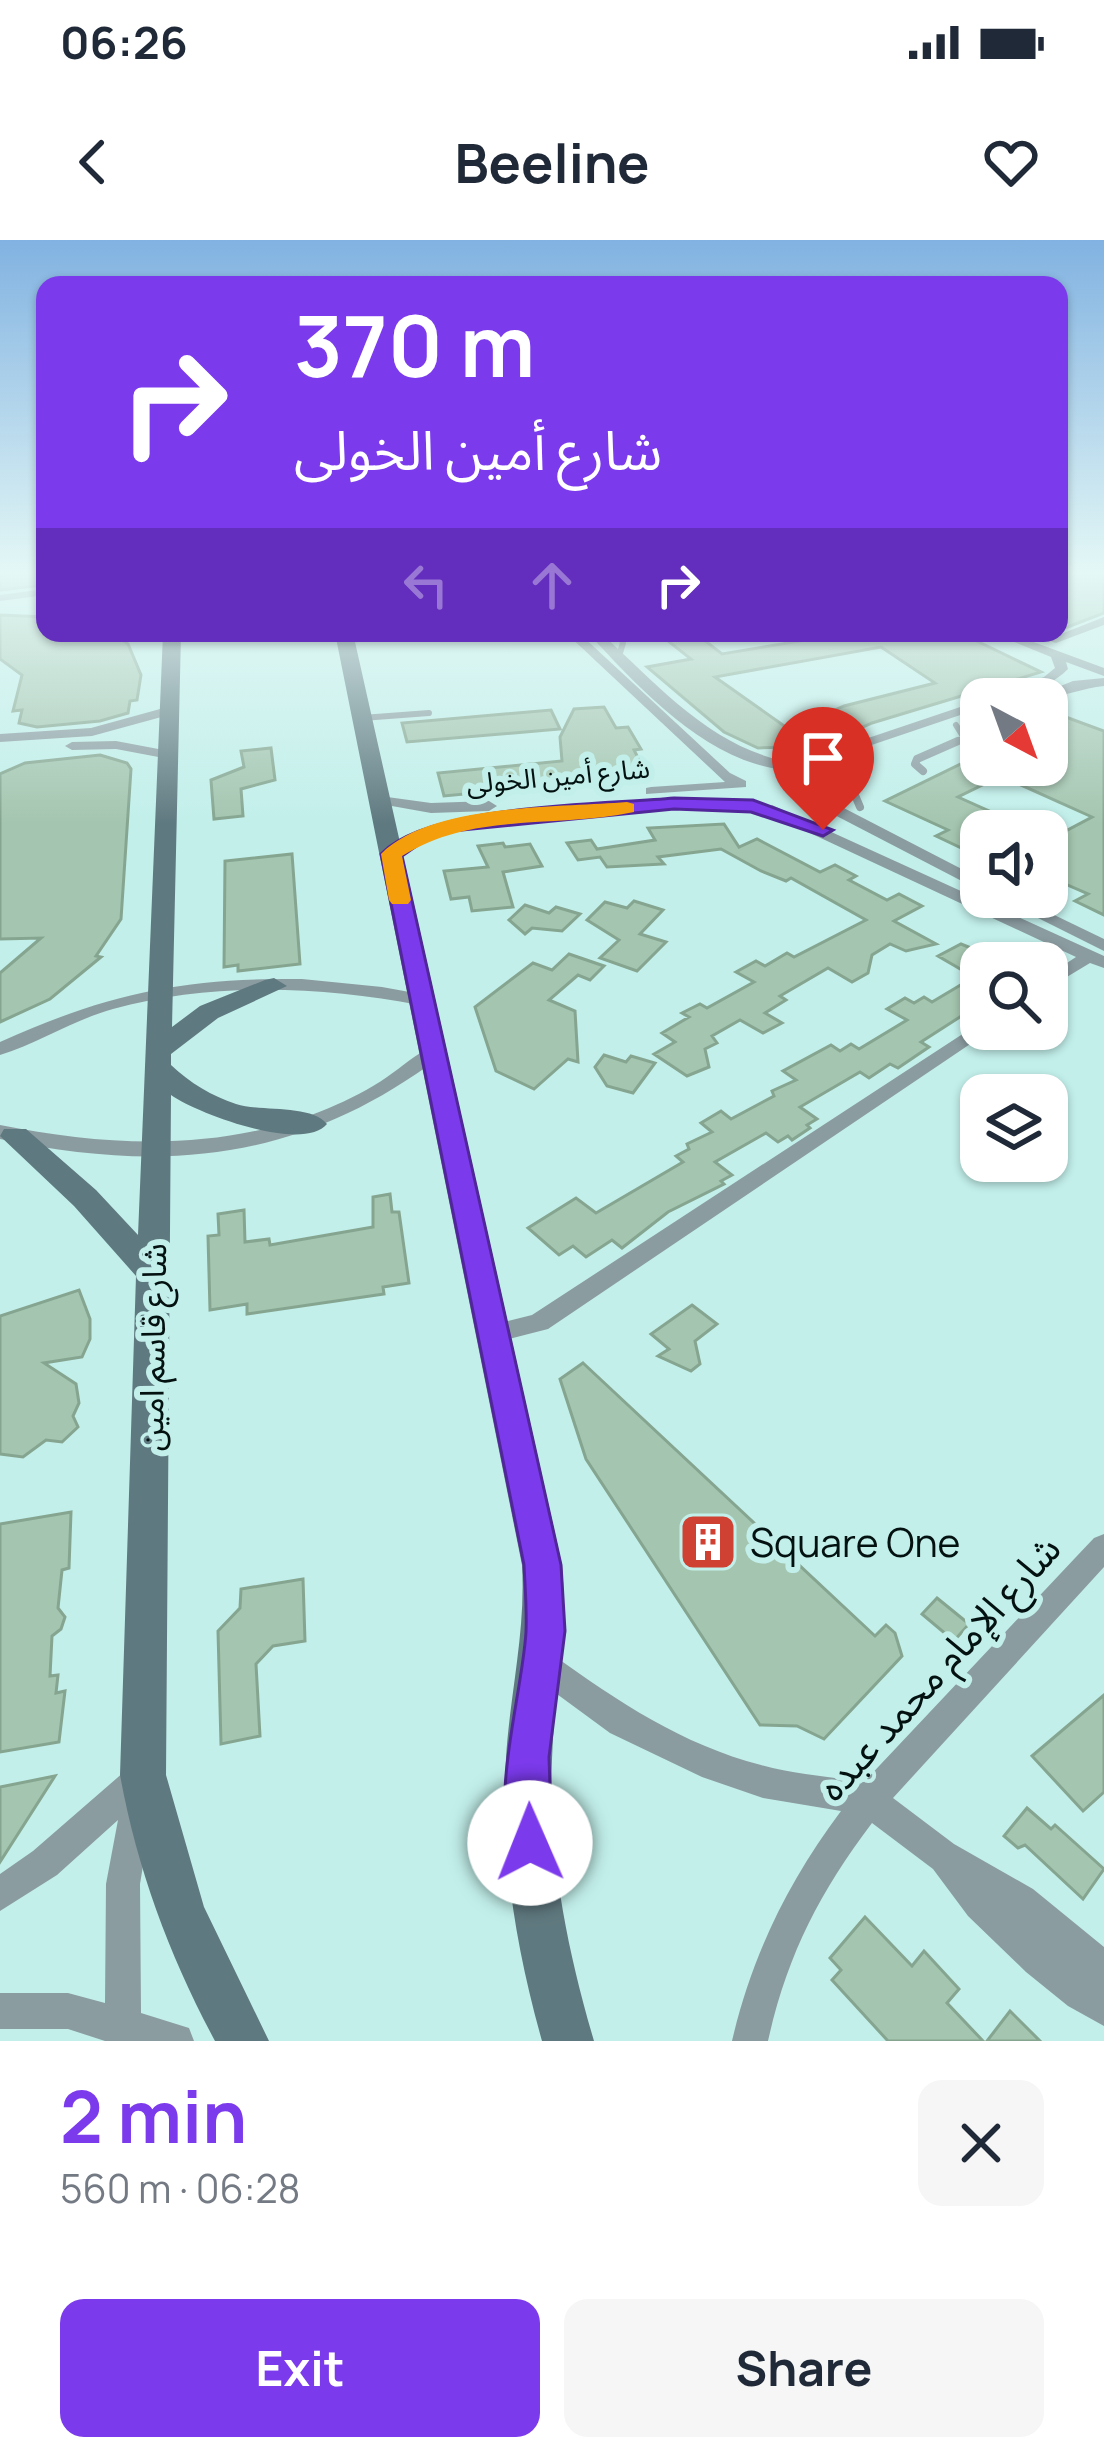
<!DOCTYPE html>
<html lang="en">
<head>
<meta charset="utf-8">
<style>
  :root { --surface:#fff; --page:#f6f6f7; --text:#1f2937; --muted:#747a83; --accent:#7c3aed }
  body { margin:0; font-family:Manrope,"Noto Sans Arabic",sans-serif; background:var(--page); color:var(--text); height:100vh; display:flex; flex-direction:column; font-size:45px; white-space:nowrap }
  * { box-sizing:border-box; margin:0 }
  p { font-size:39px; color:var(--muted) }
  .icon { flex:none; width:66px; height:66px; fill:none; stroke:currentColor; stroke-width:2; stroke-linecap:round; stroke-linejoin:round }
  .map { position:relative; height:1801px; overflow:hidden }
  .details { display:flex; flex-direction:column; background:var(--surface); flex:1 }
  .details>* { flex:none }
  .hud { position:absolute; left:36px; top:36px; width:1032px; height:366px; border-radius:24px; box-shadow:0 3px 9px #0004; background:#7c3aed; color:#fff; overflow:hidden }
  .needle { width:78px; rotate:139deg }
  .tools { position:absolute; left:960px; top:438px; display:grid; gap:24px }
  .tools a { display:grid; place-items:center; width:108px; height:108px; border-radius:24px; background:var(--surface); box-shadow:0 3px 9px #0004; font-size:60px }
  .pin { position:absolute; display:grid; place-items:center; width:102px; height:102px; color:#fff; margin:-123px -51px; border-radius:50% 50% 50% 0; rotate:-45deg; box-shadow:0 0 12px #0007 }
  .pin .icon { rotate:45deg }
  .me { position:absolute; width:132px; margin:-66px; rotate:359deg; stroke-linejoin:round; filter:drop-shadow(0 0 9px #0008) }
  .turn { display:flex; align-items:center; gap:42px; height:252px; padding:0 60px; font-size:54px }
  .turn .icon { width:156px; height:156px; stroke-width:2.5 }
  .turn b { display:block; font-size:84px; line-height:102px }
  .lanes { display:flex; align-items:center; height:114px; padding:0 60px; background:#0003; justify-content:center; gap:60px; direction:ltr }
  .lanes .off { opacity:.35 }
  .round { display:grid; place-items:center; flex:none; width:126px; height:126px; border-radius:24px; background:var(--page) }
  .headline { display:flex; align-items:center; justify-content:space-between; height:204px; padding:0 60px }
  h1 { font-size:72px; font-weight:700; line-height:90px; color:var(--accent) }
  .primary-button { display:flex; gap:24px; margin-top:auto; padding:24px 60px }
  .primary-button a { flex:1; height:138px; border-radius:24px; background:var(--accent); color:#fff; font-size:48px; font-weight:700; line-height:138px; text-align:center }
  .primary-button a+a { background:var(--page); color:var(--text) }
  .status { display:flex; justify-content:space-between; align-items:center; height:84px; padding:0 60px; background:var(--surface); direction:ltr }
  .status svg { height:33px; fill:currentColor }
  header { display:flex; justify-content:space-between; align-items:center; height:156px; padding:0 60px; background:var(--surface); font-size:54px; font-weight:700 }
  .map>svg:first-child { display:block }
  .building { fill:#a4c5af; stroke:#85a590; stroke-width:3; fill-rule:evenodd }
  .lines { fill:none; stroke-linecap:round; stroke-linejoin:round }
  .service-far1 { stroke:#8b9ca1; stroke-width:6 }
  .service { stroke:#8b9ca1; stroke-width:8 }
  .minor { fill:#8b9ca1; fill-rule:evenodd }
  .secondary { fill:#5f7980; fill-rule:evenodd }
  .route { fill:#7c3aed; stroke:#51269a; stroke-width:3 }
  .slow { fill:#f59e0b }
  .labels { text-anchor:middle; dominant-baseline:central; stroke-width:12; stroke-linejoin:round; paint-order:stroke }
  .far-street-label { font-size:27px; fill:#031110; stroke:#c2efea }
  .street-label { font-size:33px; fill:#031110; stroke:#c2efea }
  .near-poi-label { font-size:39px; fill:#031110; stroke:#c2efea; text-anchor:start }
  .near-street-label { font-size:39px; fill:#031110; stroke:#c2efea }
</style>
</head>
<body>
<div class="status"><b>06:26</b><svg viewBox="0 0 49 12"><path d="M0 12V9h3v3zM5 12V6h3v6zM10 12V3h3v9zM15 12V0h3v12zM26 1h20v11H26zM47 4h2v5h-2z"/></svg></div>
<header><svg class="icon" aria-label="back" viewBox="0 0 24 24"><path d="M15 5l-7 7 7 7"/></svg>Beeline<svg class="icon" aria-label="heart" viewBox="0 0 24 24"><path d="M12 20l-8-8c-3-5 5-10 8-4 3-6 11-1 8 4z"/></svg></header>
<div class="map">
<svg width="1104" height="1801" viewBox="0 0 1104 1801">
  <rect width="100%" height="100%" fill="#c2efea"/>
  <g class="building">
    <path d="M25,331H45V345L0,350V336Z"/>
    <path d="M1059,331H1104V373L1065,388L1059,385Z"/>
    <path d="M0,375L45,377V393H113L128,404L141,435L137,460L130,461L128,473L100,481L37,487L19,483L22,470L13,471L22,435L0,419Z"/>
    <path d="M658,393H695L722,414L848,393H960L1041,432L872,483L821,506L758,508L724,492L647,427L691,419ZM881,407L935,443L844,466L790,490L715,437Z"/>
    <path d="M604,467L616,488L628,487L641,509L634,510L648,537L444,556L438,533L562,521L560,497L574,469Z"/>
    <path d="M551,470L560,489L407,502L402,483Z"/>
    <path d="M1063,476L1104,491V675L1075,661L1088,654L1047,636V601L1092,577L1001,536L958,557L1034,591H981V608L972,613L936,596L948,590L885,561L981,514V525H1047V484Z"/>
    <path d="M271,508L275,540L241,549L243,576L214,579L211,540L244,527L241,511Z"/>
    <path d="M100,515L127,523L131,529L121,679L96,716L101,717L50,759L0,782V733L41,698L0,699V534L25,523Z"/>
    <path d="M724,584L739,607L757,599L820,632L835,625L856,636L849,640L887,660L899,654L922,666L894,681L936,704L906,711L890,704L872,715L868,733L852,742L828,728L780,756L786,760L765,773L782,783L763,793L740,780L712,796L717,803L705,809L709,827L687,836L654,814L675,802L662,793L689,777L682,773L700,764L707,768L754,742L736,732L756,721L765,726L787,713L794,717L866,680L791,638L786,641L761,631L721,609L658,617L664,624L607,627L600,617L578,620L567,603L591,600L597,609L655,600L648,588Z"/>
    <path d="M503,603L505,607L530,604L542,626L503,632L513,667L472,671L469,657L451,659L444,631L488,627L478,606Z"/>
    <path d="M292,614L300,724L238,731V725L224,727L225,621Z"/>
    <path d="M634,661L663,670L640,694L666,702L637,731L600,718L619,700L587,680L605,662L627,668Z"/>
    <path d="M525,665L549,673L556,667L580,674L562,691L532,688L525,694L509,680Z"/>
    <path d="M961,704L981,712V773L971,779L963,775L921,802L929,807L898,828L890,824L869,838L860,832L800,867L817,879L807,885L810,888L792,900L788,896L778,902L766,893L715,922L732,935L721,941L724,944L668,972L622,1008L612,1000L586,1017L573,1006L559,1015L528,988L576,958L596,973L683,922L676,916L689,909L687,904L712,892L701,883L721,871L731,879L774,856L772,851L796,840L783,831L831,805L840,811L851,804L859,809L907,780L887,769L905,758L914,763L924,757L932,762L974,737L938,716Z"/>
    <path d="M569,714L604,726L590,740L578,735L549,760L575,771L578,822L568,819L534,849L496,831L475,767L533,723L552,730Z"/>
    <path d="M604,815L626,822L631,816L655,823L633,853L607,846L595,827Z"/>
    <path d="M390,954L392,972H399L409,1043L383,1047L384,1054L247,1074V1064L210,1070L208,996L219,995L218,974L244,970L245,1002L269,999L270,1005L373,987V957Z"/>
    <path d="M79,1050L90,1079V1099L82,1117L44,1123L76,1144L79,1163L73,1176L78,1187L62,1202L46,1200L23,1217L0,1214V1076Z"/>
    <path d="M692,1065L717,1084L695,1101L700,1124L691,1131L658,1116L669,1109L651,1094Z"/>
    <path d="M583,1123L875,1396L886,1385L895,1393L902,1416L824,1499L797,1486L760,1485L586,1219L560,1139Z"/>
    <path d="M71,1272L69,1328L62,1330L58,1368L65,1377L61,1389L52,1396L50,1436L58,1435L56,1453L65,1451L59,1502L0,1512V1284Z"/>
    <path d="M303,1339L305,1401L273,1406L256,1424L260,1496L221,1504L218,1391L240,1368L241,1349Z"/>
    <path d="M937,1358L969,1384L954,1401L922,1374Z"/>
    <path d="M1104,1455V1552L1083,1571L1032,1516Z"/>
    <path d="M55,1536L0,1622V1547Z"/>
    <path d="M1027,1568L1051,1589L1055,1585L1104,1629L1083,1659L1025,1605L1018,1608L1004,1596Z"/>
    <path d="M865,1677L912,1726L924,1711L959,1749L947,1763L983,1801H888L832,1740L841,1730L830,1718Z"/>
    <path d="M1010,1771L1040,1801H987Z"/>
  </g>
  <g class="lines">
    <g class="service-far1">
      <path d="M619,393L623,403L619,416"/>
      <path d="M346,400L385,397"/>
      <path d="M362,478L429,473"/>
      <path d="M952,504L964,498L956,485"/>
    </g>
    <g class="service">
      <path d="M857,519L867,531L852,548L860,567"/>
      <path d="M923,531L915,524L917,519L958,501"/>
    </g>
    <g class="minor">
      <path d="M45,349V355L0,361V355Z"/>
      <path d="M1104,377V385L1056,403L1046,400Z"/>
      <path d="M566,393H579L730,533L746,541V547L646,554V548L651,547L725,542Z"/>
      <path d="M588,393H601C659,446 713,510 794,523L981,460V468L783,535L778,534L777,529C702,517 637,446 588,393Z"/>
      <path d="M992,393H1009L1104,428V436L1066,422L1068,429C1048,449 1017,459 988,459L1044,437L1055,428L1051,417Z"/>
      <path d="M1104,438V446C1081,448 1054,461 1033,457L1073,441Z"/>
      <path d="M171,466L176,467V473L92,496L0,502V494L91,488Z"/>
      <path d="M116,501L169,511L176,515L169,519L116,509L72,510L65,506L72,502Z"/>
      <path d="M843,519L855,522L809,550L981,639V651L800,557L795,548L797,545Z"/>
      <path d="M380,556L431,563L489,561L497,566L489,571L431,573L375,563L373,560Z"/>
      <path d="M674,558L753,561L761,566L753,571L674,568L473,587L432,596L397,617H385L383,614L421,589L473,577Z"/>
      <path d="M772,565L1104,716V728L1090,723L1047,749V736L1076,717L767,573L764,570Z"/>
      <path d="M996,657H1017L1104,699V711Z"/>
      <path d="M302,739L382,747L426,755L428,759L419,765C319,746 212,742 113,769C73,780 39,803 0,815V802C109,753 183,738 302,739Z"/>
      <path d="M981,782V789H990L988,792L548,1089L493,1103L484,1101L481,1094L484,1087L532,1075Z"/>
      <path d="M433,807L440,809L443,813L440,817C301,921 166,934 0,899V885C110,907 224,912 329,868C348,860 370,849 387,837C402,827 416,813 433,807Z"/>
      <path d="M1104,1294V1327L893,1558L954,1604L1033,1649L1104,1707V1786L1068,1766L1026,1732L968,1676L933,1629L872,1583C819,1653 787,1716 768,1801H732C752,1715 788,1642 841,1571L763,1558L702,1537L610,1493L531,1435L527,1425L531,1415L542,1410L553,1415C617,1461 683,1505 761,1525C794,1534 830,1537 864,1542L1076,1317L1094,1298Z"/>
      <path d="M143,1520L154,1525L159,1536L151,1551L154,1559L140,1644L141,1773L189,1788L194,1801H105L68,1789H0V1753H68L105,1763L106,1644L118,1580L57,1635L0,1671V1634L33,1611L132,1525Z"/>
    </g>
    <g class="secondary">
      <path d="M163,393H181L172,787L200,766L265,740L274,738L287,746L218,778L171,814V825C190,843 212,856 236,864C261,872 311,864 327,884C303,913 198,874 171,855L166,1535L204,1667L269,1801H215C170,1717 137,1629 120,1535L136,1036L74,966L0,896L4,889H26L96,950L138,995Z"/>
      <path d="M335,393H353L562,1325C568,1391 554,1453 552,1519C548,1615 567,1709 594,1801H542C516,1708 500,1614 506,1518C510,1453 526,1391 522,1325Z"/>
    </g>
  </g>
  <linearGradient id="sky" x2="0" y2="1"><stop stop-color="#81b2e1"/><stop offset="0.57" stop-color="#e4f8f6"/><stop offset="1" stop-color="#e4f8f6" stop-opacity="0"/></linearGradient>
  <rect width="1104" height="584" fill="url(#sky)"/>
  <path class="route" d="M674,558L753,560L833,590L823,596L751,572L674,569L452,591L425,600L402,616L561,1325L565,1391L549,1517L552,1603L545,1619L530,1625L514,1619C489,1558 522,1457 526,1392C527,1370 525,1347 524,1325L381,614C429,564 602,565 674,558Z"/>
  <path class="slow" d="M627,562L634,564V572C553,589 475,571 402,616L411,660L408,664H392L389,660L381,614C432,563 557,568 627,562Z"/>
  <defs>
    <symbol id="building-square" viewBox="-11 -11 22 22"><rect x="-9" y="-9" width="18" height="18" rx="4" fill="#ce4133" stroke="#c2efea"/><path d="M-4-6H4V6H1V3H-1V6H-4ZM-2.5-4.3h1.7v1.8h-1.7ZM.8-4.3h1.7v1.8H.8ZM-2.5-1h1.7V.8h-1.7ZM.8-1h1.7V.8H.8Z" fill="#fff"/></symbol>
  </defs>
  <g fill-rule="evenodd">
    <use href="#building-square" x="675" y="1269" width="66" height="66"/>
  </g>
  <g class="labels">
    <g class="far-street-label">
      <text transform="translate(558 535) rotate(-5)">شارع أمين الخولى</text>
    </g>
    <g class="street-label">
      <text transform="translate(152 1107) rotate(-89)">شارع قاسم امين</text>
    </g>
    <g class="near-poi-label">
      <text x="750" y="1302">Square One</text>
    </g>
    <g class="near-street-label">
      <text transform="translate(938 1427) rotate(-48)">شارع الإمام محمد عبده</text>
    </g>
  </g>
</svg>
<div class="tools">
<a><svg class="needle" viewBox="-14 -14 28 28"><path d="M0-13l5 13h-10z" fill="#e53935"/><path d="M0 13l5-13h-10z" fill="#747a83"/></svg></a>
<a><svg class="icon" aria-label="sound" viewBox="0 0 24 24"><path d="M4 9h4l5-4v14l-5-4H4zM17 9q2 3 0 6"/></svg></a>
<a><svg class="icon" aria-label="search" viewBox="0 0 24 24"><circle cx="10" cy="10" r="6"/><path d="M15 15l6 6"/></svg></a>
<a><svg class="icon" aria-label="layers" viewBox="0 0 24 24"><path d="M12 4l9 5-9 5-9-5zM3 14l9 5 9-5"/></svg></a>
</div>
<div class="pin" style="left:823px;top:590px;background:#d93025"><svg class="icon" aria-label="arrive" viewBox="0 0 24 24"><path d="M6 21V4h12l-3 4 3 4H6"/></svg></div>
<svg class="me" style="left:530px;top:1603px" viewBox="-20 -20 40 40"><circle r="19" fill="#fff"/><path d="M0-13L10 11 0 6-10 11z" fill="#7c3aed"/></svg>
<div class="hud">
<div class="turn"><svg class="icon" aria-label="right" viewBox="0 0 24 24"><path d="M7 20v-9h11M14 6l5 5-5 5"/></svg><div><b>370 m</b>شارع أمين الخولى</div></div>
<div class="lanes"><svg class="icon off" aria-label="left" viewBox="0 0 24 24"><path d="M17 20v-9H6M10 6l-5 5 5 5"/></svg><svg class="icon off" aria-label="ahead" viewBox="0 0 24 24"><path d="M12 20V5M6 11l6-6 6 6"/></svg><svg class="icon" aria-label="right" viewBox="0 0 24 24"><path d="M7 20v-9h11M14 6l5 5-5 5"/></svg></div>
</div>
</div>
<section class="details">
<div class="headline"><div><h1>2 min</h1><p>560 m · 06:28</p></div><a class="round"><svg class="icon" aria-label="close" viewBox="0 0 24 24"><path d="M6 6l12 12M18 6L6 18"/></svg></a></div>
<div class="primary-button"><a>Exit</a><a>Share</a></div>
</section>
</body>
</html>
